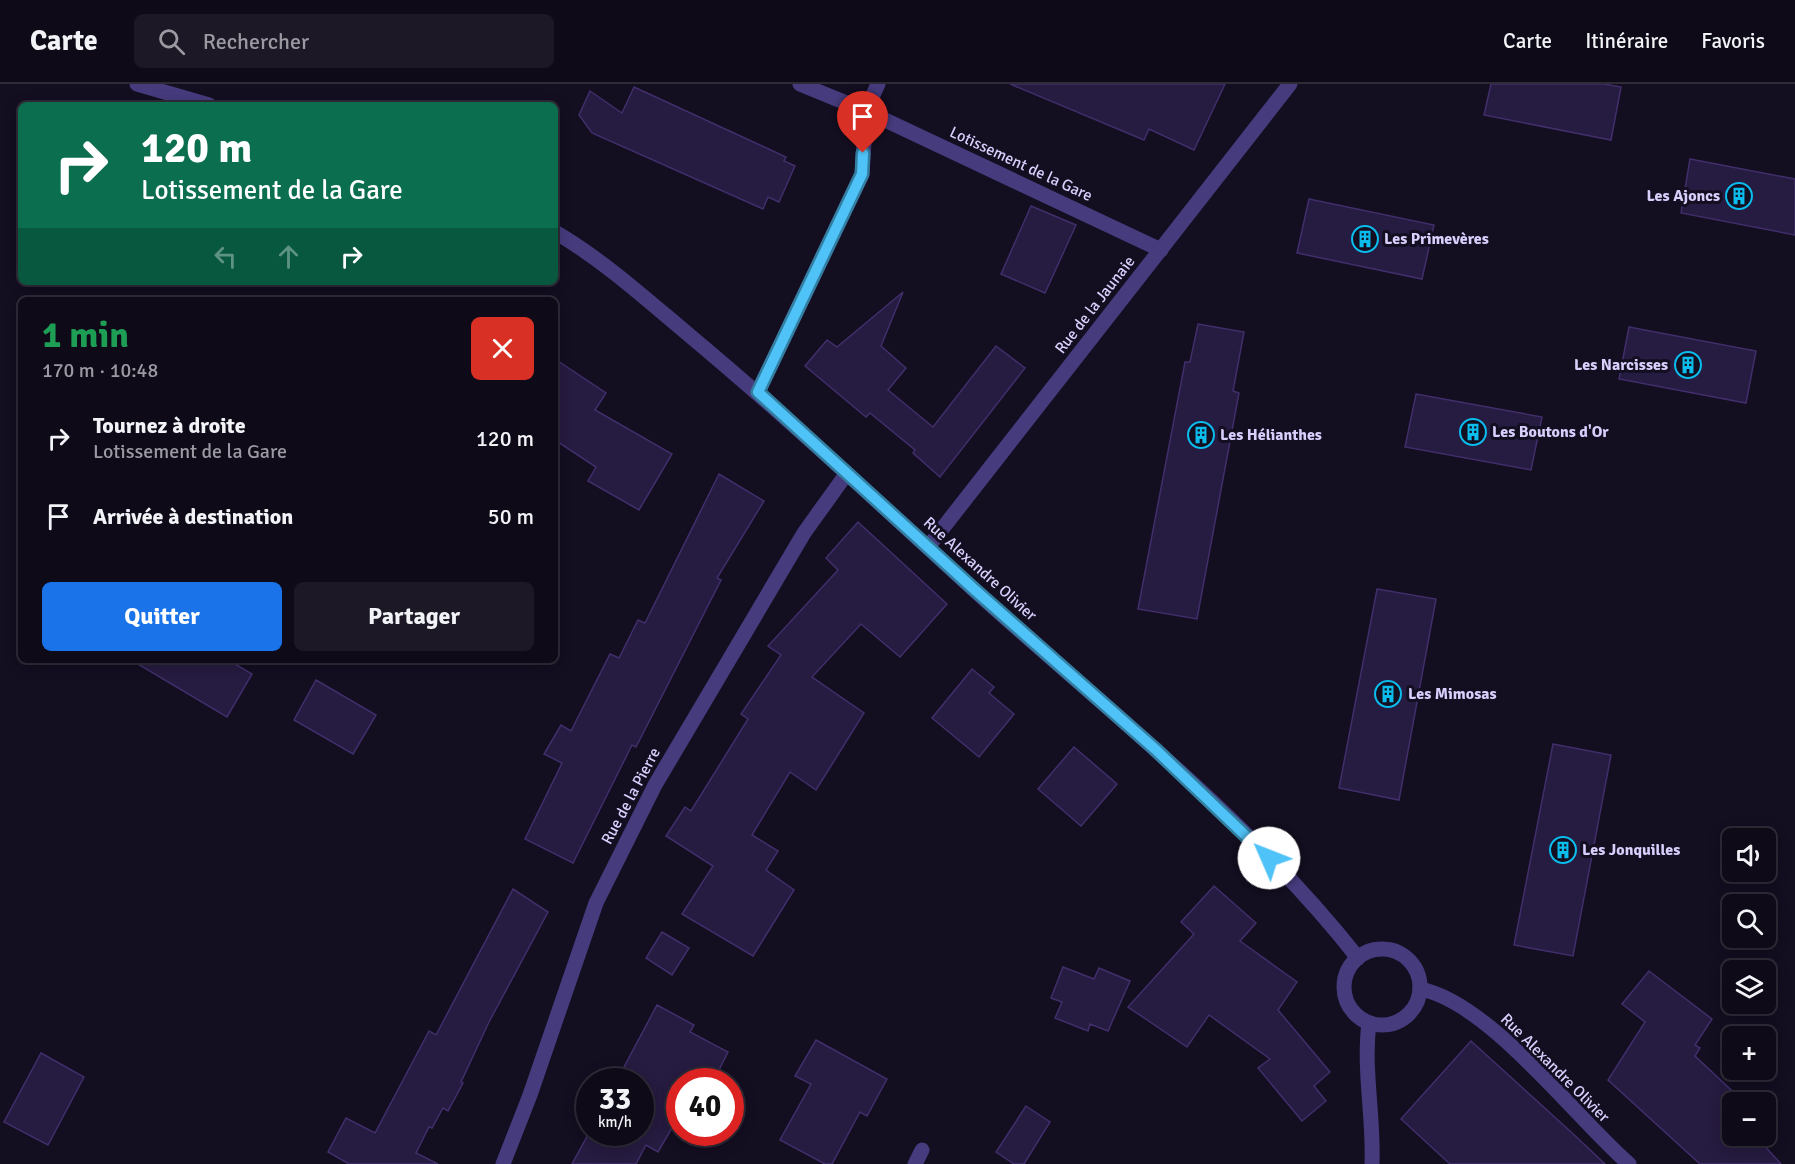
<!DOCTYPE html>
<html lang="fr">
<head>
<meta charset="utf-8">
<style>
  :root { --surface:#0e0a18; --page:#1c1825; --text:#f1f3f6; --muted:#9b9aa2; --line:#2e2b37; --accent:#1a73e8 }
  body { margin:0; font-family:Signika,sans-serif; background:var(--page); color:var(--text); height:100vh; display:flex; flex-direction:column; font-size:22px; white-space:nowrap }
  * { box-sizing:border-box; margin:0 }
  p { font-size:20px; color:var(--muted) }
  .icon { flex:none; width:33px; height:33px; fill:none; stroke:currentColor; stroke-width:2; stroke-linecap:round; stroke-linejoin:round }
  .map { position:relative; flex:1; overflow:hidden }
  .side { position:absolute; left:18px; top:213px; width:540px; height:366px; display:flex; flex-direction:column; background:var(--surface); border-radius:9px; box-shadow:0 3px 15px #0003,0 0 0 2px var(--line) }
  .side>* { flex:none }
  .hud { position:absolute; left:18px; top:18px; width:540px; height:183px; border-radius:9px; box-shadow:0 3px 15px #0003,0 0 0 2px var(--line); background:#0b6e4f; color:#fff; overflow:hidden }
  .fabs { position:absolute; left:1722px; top:744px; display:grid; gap:12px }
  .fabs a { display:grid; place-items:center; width:54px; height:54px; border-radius:9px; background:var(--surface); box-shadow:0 3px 15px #0003,0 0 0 2px var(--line); font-size:30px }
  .speed { position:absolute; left:576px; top:984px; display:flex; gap:12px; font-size:30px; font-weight:700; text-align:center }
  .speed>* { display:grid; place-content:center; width:78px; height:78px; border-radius:50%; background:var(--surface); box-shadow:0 3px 15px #0003,0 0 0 2px var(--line); line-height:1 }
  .speed small { font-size:15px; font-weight:400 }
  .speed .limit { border:9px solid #d22; background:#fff; color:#111 }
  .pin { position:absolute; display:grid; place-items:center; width:51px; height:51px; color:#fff; margin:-62px -26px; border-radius:50% 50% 50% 0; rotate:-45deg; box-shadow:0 0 6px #0007 }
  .pin .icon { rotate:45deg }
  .me { position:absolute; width:66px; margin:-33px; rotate:314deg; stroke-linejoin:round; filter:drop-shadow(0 0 4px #0008) }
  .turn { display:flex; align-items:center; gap:21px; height:126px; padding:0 24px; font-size:27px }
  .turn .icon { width:78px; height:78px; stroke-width:2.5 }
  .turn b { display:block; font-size:42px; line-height:51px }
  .lanes { display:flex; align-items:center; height:57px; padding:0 24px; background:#0003; justify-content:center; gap:30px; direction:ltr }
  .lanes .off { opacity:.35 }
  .round { display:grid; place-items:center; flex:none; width:63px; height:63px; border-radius:9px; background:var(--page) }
  .overview { display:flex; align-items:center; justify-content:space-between; height:102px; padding:0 24px }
  h1 { font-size:36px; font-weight:700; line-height:45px; color:#1e9e55 }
  .primary-button { display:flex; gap:12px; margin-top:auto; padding:12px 24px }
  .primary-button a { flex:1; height:69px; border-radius:9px; background:var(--accent); color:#fff; font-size:24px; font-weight:700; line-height:69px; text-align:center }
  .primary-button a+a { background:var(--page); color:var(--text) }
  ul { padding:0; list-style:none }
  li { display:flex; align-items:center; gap:18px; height:78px; padding:0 24px }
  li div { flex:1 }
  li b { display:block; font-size:22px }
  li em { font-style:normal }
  header { display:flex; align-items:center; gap:36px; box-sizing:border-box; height:84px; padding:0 30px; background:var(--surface); border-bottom:2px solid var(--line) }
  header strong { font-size:28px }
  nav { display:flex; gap:33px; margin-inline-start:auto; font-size:21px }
  .search { width:420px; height:54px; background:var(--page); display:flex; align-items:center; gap:15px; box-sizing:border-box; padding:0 21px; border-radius:9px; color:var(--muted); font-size:22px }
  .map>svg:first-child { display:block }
  .building { fill:#261b40; stroke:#412e6b; stroke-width:1.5 }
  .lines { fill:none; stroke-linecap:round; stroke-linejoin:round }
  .minor { stroke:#453b7d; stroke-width:15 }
  .route-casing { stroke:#337fa1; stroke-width:15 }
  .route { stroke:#4fc3f7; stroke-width:10 }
  .labels { text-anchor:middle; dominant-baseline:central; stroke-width:6; stroke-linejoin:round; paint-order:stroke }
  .street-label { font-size:16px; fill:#d9cffd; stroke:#130e20 }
  .poi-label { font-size:16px; font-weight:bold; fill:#d9cffd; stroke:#130e20; text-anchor:start }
</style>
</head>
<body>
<header>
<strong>Carte</strong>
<div class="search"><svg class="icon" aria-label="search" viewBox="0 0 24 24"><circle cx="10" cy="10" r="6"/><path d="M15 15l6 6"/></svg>Rechercher</div>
<nav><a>Carte</a><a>Itinéraire</a><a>Favoris</a></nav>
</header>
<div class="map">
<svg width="1795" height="1080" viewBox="0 0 1795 1080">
  <rect width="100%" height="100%" fill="#130e20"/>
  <g class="building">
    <path d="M1010,0H1225L1194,66L1149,45L1144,56Z"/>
    <path d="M1491,0H1604L1621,3L1611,56L1484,31Z"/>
    <path d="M634,3L786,73L784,77L795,82L779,118L768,113L763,125L592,49L579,31L590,7L622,29Z"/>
    <path d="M1690,75L1795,95V151L1681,129Z"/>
    <path d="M1309,115L1434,141L1422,195L1297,169Z"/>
    <path d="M1031,122L1076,141L1045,209L1001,190Z"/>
    <path d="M903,208L881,262L906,284L888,306L933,343L996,262L1025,284L940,393L913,369L915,366L870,329L866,333L805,282L827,256L837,263Z"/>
    <path d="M1198,240L1244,248L1233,307L1239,309L1197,535L1138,525L1185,278H1190Z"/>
    <path d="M1629,243L1756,267L1746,319L1619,295Z"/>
    <path d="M555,275L606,309L595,326L672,370L639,426L588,397L596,383L555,356Z"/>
    <path d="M1416,310L1542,333L1531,386L1405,363Z"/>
    <path d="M719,390L764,417L717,494L721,496L636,663L632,661L573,779L525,755L562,679L544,670L561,641L571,647L610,570L619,574L638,536L645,539Z"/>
    <path d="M858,438L947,520L900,573L861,540L812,593L864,629L816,706L790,688L752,751L778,767L766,786L794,806L753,872L682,830L713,782L666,752L685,723L691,727L748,635L741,630L781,571L768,562L838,486L826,474Z"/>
    <path d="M1377,505L1436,515L1399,716L1339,704Z"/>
    <path d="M131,576H228L252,590L227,633Z"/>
    <path d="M972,585L994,603L989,609L1014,630L979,673L932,634Z"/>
    <path d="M316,596L376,631L353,670L294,636Z"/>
    <path d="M1553,660L1611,671L1573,872L1514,861Z"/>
    <path d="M1074,663L1117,700L1081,742L1038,705Z"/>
    <path d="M1214,802L1256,839L1240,857L1297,898L1278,926L1330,988L1314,1002L1326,1017L1302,1037L1258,984L1270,975L1209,931L1187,963L1128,923L1194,850L1181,838Z"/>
    <path d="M513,805L548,828L489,938L461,998L463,999L448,1027L443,1024L432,1044L429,1043L416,1069L438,1080H349L328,1068L346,1034L375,1049L429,947L436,951Z"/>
    <path d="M662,848L689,864L672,891L646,874Z"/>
    <path d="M1063,883L1094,895L1099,884L1130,897L1108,947L1090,940L1088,947L1055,934L1062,918L1051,914Z"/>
    <path d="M1649,887L1712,935L1695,961L1700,964L1695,972L1744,1018H1732V1052H1766V1039L1772,1046L1761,1058L1781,1080H1700L1608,996L1645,938L1622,920Z"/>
    <path d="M657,921L694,941L690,948L728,968L717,990L712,998H680V1030L658,1068L646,1061L636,1080H572L590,1047L640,1048V998H616Z"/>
    <path d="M816,956L887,995L867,1032L860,1028L832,1080H825L780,1056L811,1000L795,992Z"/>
    <path d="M1471,957L1570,1047L1605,1080H1450L1401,1035Z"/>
    <path d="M41,969L84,993L48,1061L4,1038Z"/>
    <path d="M1026,1022L1050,1038L1024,1080H1014L996,1068Z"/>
  </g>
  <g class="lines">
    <g class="minor">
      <path d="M137,0L209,21"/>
      <path d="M800,0L866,27L1161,166"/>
      <path d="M555,148C603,176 646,215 689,251C786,332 879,419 973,505C1104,624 1248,734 1358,874"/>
      <path d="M758,308L862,90L866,27L878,0"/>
      <path d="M928,463L1290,0"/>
      <circle cx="1382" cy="903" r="38"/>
      <path d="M1420,905C1489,918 1574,1032 1629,1080"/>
      <path d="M1369,939C1363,986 1374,1033 1372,1080"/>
      <path d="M503,1080L530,1011L596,819L655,701L804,449L847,389"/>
      <path d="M915,1080L922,1066"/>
    </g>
  </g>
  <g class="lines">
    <defs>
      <path id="route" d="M863,69L862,90L758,308L975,506L1155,665L1269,774"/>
    </defs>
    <use href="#route" class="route-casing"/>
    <use href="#route" class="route"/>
  </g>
  <defs>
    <symbol id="building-ring" viewBox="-11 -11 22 22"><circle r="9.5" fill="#130e20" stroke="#0abded" stroke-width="1.5"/><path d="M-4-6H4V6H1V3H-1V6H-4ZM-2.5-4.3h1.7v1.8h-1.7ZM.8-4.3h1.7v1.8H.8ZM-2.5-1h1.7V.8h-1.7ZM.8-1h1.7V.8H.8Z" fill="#0abded"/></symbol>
  </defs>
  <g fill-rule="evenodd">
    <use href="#building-ring" x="1724" y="97" width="30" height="30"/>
    <use href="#building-ring" x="1350" y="140" width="30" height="30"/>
    <use href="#building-ring" x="1673" y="266" width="30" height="30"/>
    <use href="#building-ring" x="1458" y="333" width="30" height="30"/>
    <use href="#building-ring" x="1186" y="336" width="30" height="30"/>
    <use href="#building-ring" x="1373" y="595" width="30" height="30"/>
    <use href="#building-ring" x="1548" y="751" width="30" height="30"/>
  </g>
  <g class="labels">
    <g class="street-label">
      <text transform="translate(1021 80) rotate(25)">Lotissement de la Gare</text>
      <text transform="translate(1095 221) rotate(-52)">Rue de la Jaunaie</text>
      <text transform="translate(980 485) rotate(42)">Rue Alexandre Olivier</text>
      <text transform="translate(631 712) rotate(-62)">Rue de la Pierre</text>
      <text transform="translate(1555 984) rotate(45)">Rue Alexandre Olivier</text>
    </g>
    <g class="poi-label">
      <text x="1720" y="112" text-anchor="end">Les Ajoncs</text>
      <text x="1384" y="155">Les Primevères</text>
      <text x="1668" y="281" text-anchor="end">Les Narcisses</text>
      <text x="1492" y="348">Les Boutons d'Or</text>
      <text x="1220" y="351">Les Hélianthes</text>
      <text x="1408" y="610">Les Mimosas</text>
      <text x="1582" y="766">Les Jonquilles</text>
    </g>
  </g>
</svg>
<div class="fabs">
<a><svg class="icon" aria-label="sound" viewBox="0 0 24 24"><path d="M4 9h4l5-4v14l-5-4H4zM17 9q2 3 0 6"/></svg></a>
<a><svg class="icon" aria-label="search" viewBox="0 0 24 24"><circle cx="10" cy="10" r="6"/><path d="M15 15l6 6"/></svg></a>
<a><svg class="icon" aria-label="layers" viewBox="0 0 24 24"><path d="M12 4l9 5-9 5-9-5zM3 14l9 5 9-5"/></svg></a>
<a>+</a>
<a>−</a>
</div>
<div class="speed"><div>33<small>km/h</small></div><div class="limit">40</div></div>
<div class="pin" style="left:863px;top:69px;background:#d93025"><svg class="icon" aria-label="arrive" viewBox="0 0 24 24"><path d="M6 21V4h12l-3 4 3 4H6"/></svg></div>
<svg class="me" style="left:1269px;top:774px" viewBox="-20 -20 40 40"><circle r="19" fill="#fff"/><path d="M0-13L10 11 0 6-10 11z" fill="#4fc3f7"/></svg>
<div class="hud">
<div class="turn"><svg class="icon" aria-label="right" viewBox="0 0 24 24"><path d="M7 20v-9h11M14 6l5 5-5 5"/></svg><div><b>120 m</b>Lotissement de la Gare</div></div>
<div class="lanes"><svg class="icon off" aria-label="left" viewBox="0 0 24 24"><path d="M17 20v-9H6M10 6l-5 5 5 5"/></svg><svg class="icon off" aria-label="ahead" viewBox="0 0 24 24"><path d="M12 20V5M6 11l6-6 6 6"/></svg><svg class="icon" aria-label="right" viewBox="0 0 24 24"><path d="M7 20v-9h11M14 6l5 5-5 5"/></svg></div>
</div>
<section class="side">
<div class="overview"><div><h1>1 min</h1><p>170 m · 10:48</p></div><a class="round" style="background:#d93025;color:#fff"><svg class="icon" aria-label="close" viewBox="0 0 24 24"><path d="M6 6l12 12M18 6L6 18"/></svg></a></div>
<ul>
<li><svg class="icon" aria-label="right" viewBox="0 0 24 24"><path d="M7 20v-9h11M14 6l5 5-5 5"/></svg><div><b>Tournez à droite</b><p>Lotissement de la Gare</p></div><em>120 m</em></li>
<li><svg class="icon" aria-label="arrive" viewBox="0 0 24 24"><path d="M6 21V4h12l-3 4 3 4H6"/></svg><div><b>Arrivée à destination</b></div><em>50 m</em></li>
</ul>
<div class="primary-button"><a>Quitter</a><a>Partager</a></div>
</section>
</div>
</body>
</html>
